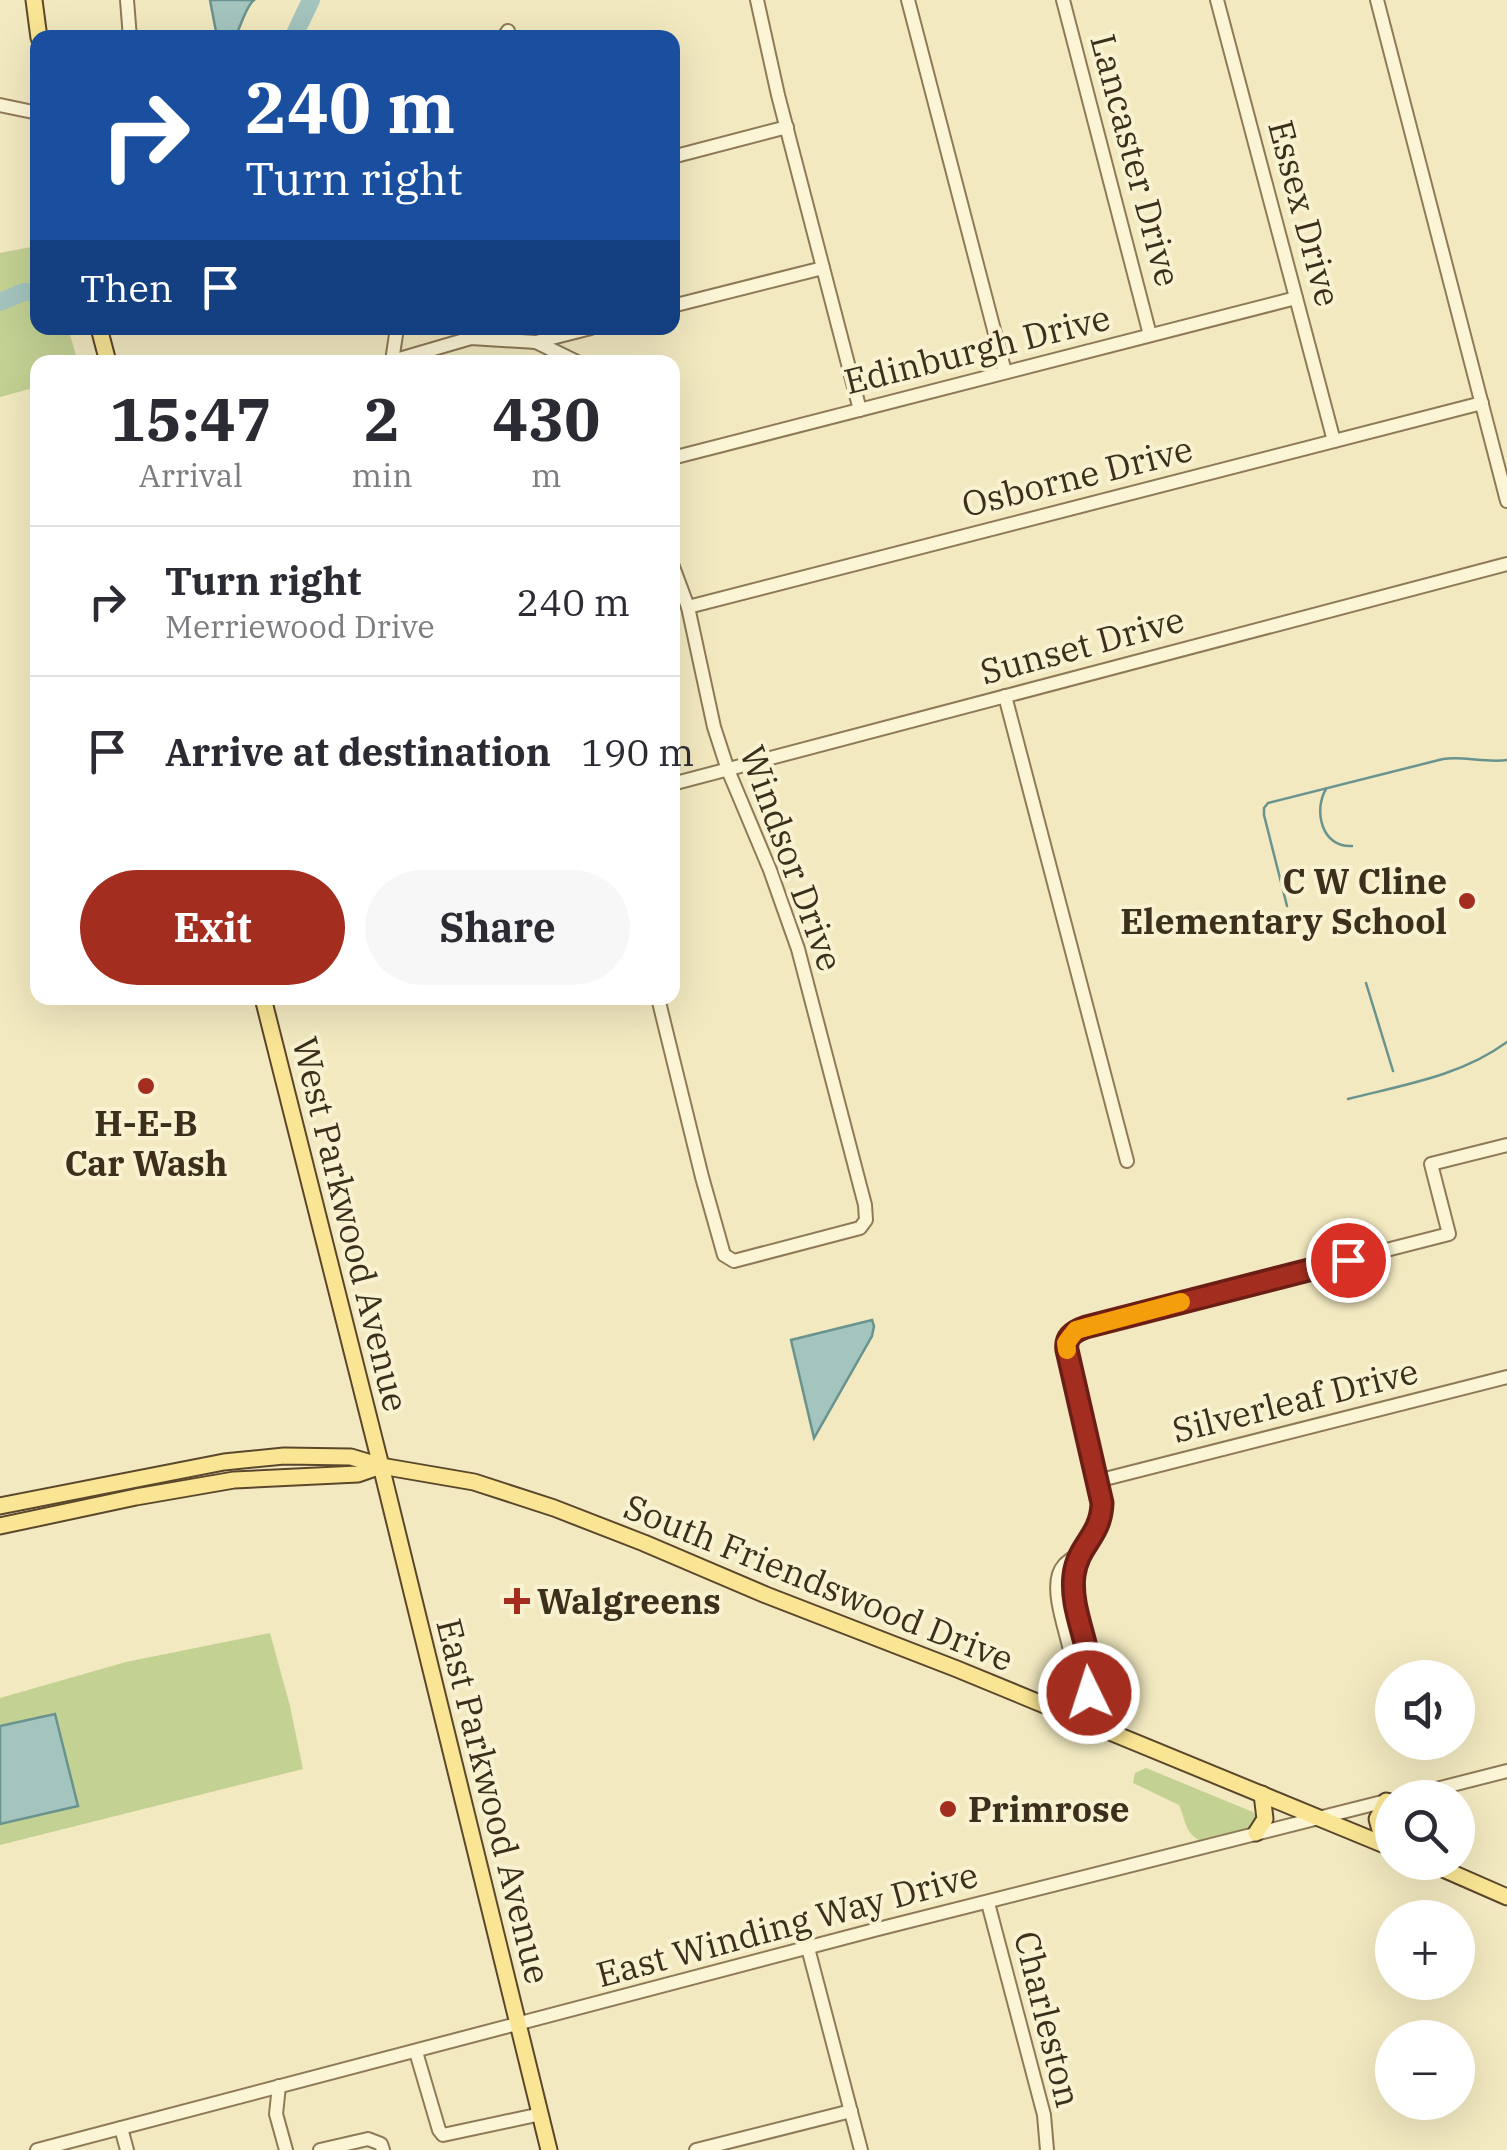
<!DOCTYPE html>
<html lang="en">
<head>
<meta charset="utf-8">
<style>
  :root { --surface:#fff; --page:#f7f7f7; --text:#2b2b33; --muted:#7c7c81; --line:#e1e1e2; --accent:#a32e20 }
  body { margin:0; font-family:"IBM Plex Serif",serif; background:var(--page); color:var(--text); height:100vh; display:flex; flex-direction:column; font-size:38px; white-space:nowrap }
  * { box-sizing:border-box; margin:0 }
  p { font-size:32px; color:var(--muted) }
  .icon { flex:none; width:55px; height:55px; fill:none; stroke:currentColor; stroke-width:2; stroke-linecap:round; stroke-linejoin:round }
  .map { position:relative; flex:1; overflow:hidden }
  .panel { position:absolute; left:30px; top:355px; width:650px; height:650px; display:flex; flex-direction:column; background:var(--surface); border-radius:20px; box-shadow:0 10px 40px #0002 }
  .panel>* { flex:none }
  .hud { position:absolute; left:30px; top:30px; width:650px; height:305px; border-radius:20px; box-shadow:0 10px 40px #0002; background:#1a4fa0; color:#fff; overflow:hidden }
  .tools { position:absolute; left:1375px; top:1660px; display:grid; gap:20px }
  .tools a { display:grid; place-items:center; width:100px; height:100px; border-radius:50%; background:var(--surface); box-shadow:0 10px 40px #0002; font-size:50px }
  .pin { position:absolute; display:grid; place-items:center; width:85px; height:85px; color:#fff; margin:-42px; border:5px solid #fff; border-radius:50%; box-shadow:0 2px 10px #0007 }
  .me { position:absolute; width:110px; margin:-55px; rotate:356deg; stroke-linejoin:round; filter:drop-shadow(0 0 8px #0008) }
  .turn { display:flex; align-items:center; gap:35px; height:210px; padding:0 50px; font-size:45px }
  .turn .icon { width:130px; height:130px; stroke-width:2.5 }
  .turn b { display:block; font-size:70px; line-height:85px }
  .then { display:flex; align-items:center; height:95px; padding:0 50px; background:#0003; gap:20px; font-size:38px }
  .eta { display:flex; justify-content:space-evenly; align-items:center; height:170px; text-align:center }
  .eta b { font-size:60px; font-weight:700; line-height:70px }
  .action { display:flex; gap:20px; margin-top:auto; padding:20px 50px }
  .action a { flex:1; height:115px; border-radius:60px; background:var(--accent); color:#fff; font-size:40px; font-weight:700; line-height:115px; text-align:center }
  .action a+a { background:var(--page); color:var(--text) }
  ul { padding:0; list-style:none }
  li { display:flex; align-items:center; gap:30px; height:150px; padding:0 50px; border-top:2px solid var(--line) }
  li div { flex:1 }
  li b { display:block; font-size:38px }
  li em { font-style:normal }
  .map>svg:first-child { display:block }
  .green { fill:#c3d193 }
  .water { fill:#a4c4be; stroke:#69938e; stroke-width:2.5 }
  .lines { fill:none; stroke-linecap:round; stroke-linejoin:round }
  .stream { stroke:#69938e; stroke-width:2.5 }
  .river { stroke:#a4c4be; stroke-width:18 }
  .minor-casing { stroke:#8e7a56; stroke-width:16 }
  .major-casing { stroke:#5b472b; stroke-width:19 }
  .minor { stroke:#fcf5d5; stroke-width:12 }
  .major { stroke:#f9e594; stroke-width:15 }
  .route-casing { stroke:#6a1e15; stroke-width:25 }
  .route { stroke:#a32e20; stroke-width:18 }
  .slow { stroke:#f59e0b; stroke-width:18 }
  .poi-dot { fill:#a32e20; stroke:#f9f2d1; stroke-width:4 }
  .labels { text-anchor:middle; dominant-baseline:central; stroke-width:8; stroke-linejoin:round; paint-order:stroke }
  .street-label { font-size:35px; fill:#3c2f1c; stroke:#f9f2d1 }
  .poi-label { font-size:35px; font-weight:bold; fill:#3c2f1c; stroke:#f9f2d1; text-anchor:start }
</style>
</head>
<body>
<div class="map">
<svg width="1507" height="2150" viewBox="0 0 1507 2150">
  <rect width="100%" height="100%" fill="#f2e9c0"/>
  <g class="green">
    <path d="M37,246L38,328H68L78,362H38L37,387L0,397V253Z"/>
    <path d="M270,1633L290,1706L303,1769L0,1845V1698L126,1662Z"/>
    <path d="M1146,1768L1253,1812L1259,1820L1253,1827L1241,1832L1240,1830L1199,1840C1185,1833 1185,1818 1179,1805L1133,1783L1135,1773Z"/>
  </g>
  <g class="water">
    <path d="M210,0H254C246,6 241,26 235,37H217Z"/>
    <path d="M872,1320L874,1326L872,1336L814,1438L791,1340Z"/>
    <path d="M55,1714L78,1806L0,1824V1726Z"/>
  </g>
  <g class="lines">
    <g class="stream">
      <path d="M1326,789C1313,811 1322,848 1352,846"/>
      <path d="M1287,906L1264,815V808L1268,803L1443,759C1465,756 1485,763 1507,760"/>
      <path d="M1366,983L1393,1071"/>
      <path d="M1348,1099C1403,1085 1461,1076 1507,1042"/>
    </g>
    <g class="river">
      <path d="M293,38L311,0"/>
      <path d="M0,302L24,292H38"/>
    </g>
    <defs>
      <g id="minor">
        <path d="M127,0L130,38"/>
        <path d="M757,0L778,95L860,410"/>
        <path d="M908,0L1005,372"/>
        <path d="M1063,0L1150,335"/>
        <path d="M1217,0L1334,441"/>
        <path d="M1377,0L1507,501"/>
        <path d="M503,38L508,31"/>
        <path d="M0,105L38,113"/>
        <path d="M672,157L787,127"/>
        <path d="M672,306L823,268"/>
        <path d="M536,342L591,328"/>
        <path d="M392,361L397,328"/>
        <path d="M389,362L471,338L536,342L577,362"/>
        <path d="M672,458L1296,298"/>
        <path d="M688,607L1482,403"/>
        <path d="M1005,696L1127,1161"/>
        <path d="M672,784L1507,564"/>
        <path d="M658,998L702,1177L724,1255L734,1261L860,1228L866,1220L865,1205L798,949L770,870L728,770L714,727L688,607L672,564"/>
        <path d="M1097,1481L1507,1377"/>
        <path d="M1064,1713C1068,1704 1075,1693 1075,1683C1076,1652 1050,1601 1059,1574C1063,1562 1072,1560 1080,1552C1095,1539 1102,1522 1102,1503L1066,1343C1070,1334 1076,1330 1085,1327L1449,1234L1431,1164L1507,1145"/>
        <path d="M1078,1718L1092,1681L1090,1665L1073,1590L1074,1574L1080,1552"/>
        <path d="M1401,1798L1507,1771"/>
        <path d="M988,1903L1044,2115L1047,2150"/>
        <path d="M808,1948L861,2150"/>
        <path d="M416,2052L439,2130L443,2135L541,2114"/>
        <path d="M279,2086L276,2114L286,2150"/>
        <path d="M121,2128L127,2150"/>
        <path d="M37,2150L878,1929L1390,1800"/>
        <path d="M320,2150L368,2139L381,2144L383,2150"/>
        <path d="M696,2150L851,2111"/>
      </g>
      <g id="major">
        <path d="M34,0L39,38"/>
        <path d="M99,328L108,362"/>
        <path d="M263,998L381,1466L549,2150"/>
        <path d="M0,1506L224,1462L284,1456L351,1457L381,1466L474,1482L554,1508L644,1543L766,1595L957,1669L1392,1848"/>
        <path d="M0,1526L136,1497L234,1480L358,1474L381,1466"/>
        <path d="M1256,1833L1265,1819L1262,1794"/>
        <path d="M1384,1844L1377,1819L1386,1801"/>
        <path d="M1427,1862L1507,1897"/>
      </g>
    </defs>
    <use href="#minor" class="minor-casing"/>
    <use href="#major" class="major-casing"/>
    <use href="#minor" class="minor"/>
    <use href="#major" class="major"/>
  </g>
  <g class="lines">
    <defs>
      <path id="route" d="M1089,1693C1097,1653 1069,1615 1074,1575C1078,1544 1101,1537 1102,1503L1067,1350C1065,1337 1074,1331 1086,1327L1348,1260"/>
    </defs>
    <use href="#route" class="route-casing"/>
    <use href="#route" class="route"/>
    <path class="slow" d="M1067,1350L1066,1343L1076,1330L1181,1302"/>
  </g>
  <g class="poi-dot">
    <circle cx="1467" cy="901" r="10"/>
    <circle cx="146" cy="1086" r="10"/>
    <path d="M512 1586h10v10h10v10h-10v10h-10v-10h-10v-10h10z"/>
    <circle cx="948" cy="1809" r="10"/>
  </g>
  <g class="labels">
    <g class="street-label">
      <text transform="translate(1136 160) rotate(75)">Lancaster Drive</text>
      <text transform="translate(1305 213) rotate(75)">Essex Drive</text>
      <text transform="translate(977 349) rotate(-14)">Edinburgh Drive</text>
      <text transform="translate(1077 476) rotate(-14)">Osborne Drive</text>
      <text transform="translate(1082 645) rotate(-15)">Sunset Drive</text>
      <text transform="translate(792 858) rotate(70)">Windsor Drive</text>
      <text transform="translate(351 1224) rotate(76)">West Parkwood Avenue</text>
      <text transform="translate(1295 1400) rotate(-14)">Silverleaf Drive</text>
      <text transform="translate(819 1582) rotate(22)">South Friendswood Drive</text>
      <text transform="translate(494 1801) rotate(76)">East Parkwood Avenue</text>
      <text transform="translate(787 1924) rotate(-15)">East Winding Way Drive</text>
      <text transform="translate(1048 2019) rotate(76)">Charleston</text>
    </g>
    <g class="poi-label">
      <text x="1447" y="881" text-anchor="end">C W Cline<tspan x="1447" dy="40">Elementary School</tspan></text>
      <text x="146" y="1123" text-anchor="middle">H-E-B<tspan x="146" dy="40">Car Wash</tspan></text>
      <text x="537" y="1601">Walgreens</text>
      <text x="968" y="1809">Primrose</text>
    </g>
  </g>
</svg>
<div class="tools">
<a><svg class="icon" aria-label="sound" viewBox="0 0 24 24"><path d="M4 9h4l5-4v14l-5-4H4zM17 9q2 3 0 6"/></svg></a>
<a><svg class="icon" aria-label="search" viewBox="0 0 24 24"><circle cx="10" cy="10" r="6"/><path d="M15 15l6 6"/></svg></a>
<a>+</a>
<a>−</a>
</div>
<div class="pin" style="left:1348px;top:1260px;background:#d93025"><svg class="icon" aria-label="arrive" viewBox="0 0 24 24"><path d="M6 21V4h12l-3 4 3 4H6"/></svg></div>
<svg class="me" style="left:1089px;top:1693px" viewBox="-20 -20 40 40"><circle r="17" fill="#a32e20" stroke="#fff" stroke-width="3"/><path d="M0-11L8 9 0 5-8 9z" fill="#fff"/></svg>
<div class="hud">
<div class="turn"><svg class="icon" aria-label="right" viewBox="0 0 24 24"><path d="M7 20v-9h11M14 6l5 5-5 5"/></svg><div><b>240 m</b>Turn right</div></div>
<div class="then">Then<svg class="icon" aria-label="arrive" viewBox="0 0 24 24"><path d="M6 21V4h12l-3 4 3 4H6"/></svg></div>
</div>
<section class="panel">
<div class="eta">
<div><b>15:47</b><p>Arrival</p></div>
<div><b>2</b><p>min</p></div>
<div><b>430</b><p>m</p></div>
</div>
<ul>
<li><svg class="icon" aria-label="right" viewBox="0 0 24 24"><path d="M7 20v-9h11M14 6l5 5-5 5"/></svg><div><b>Turn right</b><p>Merriewood Drive</p></div><em>240 m</em></li>
<li><svg class="icon" aria-label="arrive" viewBox="0 0 24 24"><path d="M6 21V4h12l-3 4 3 4H6"/></svg><div><b>Arrive at destination</b></div><em>190 m</em></li>
</ul>
<div class="action"><a>Exit</a><a>Share</a></div>
</section>
</div>
</body>
</html>
